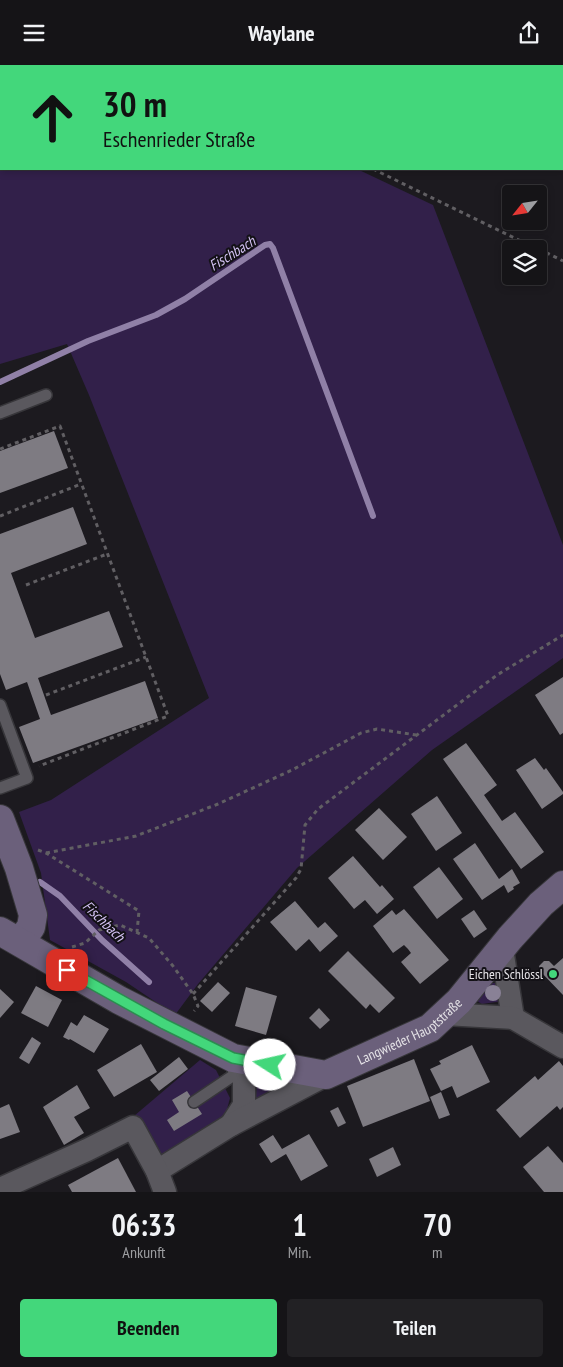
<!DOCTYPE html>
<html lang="de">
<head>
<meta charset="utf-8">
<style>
  :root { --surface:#151417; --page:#222124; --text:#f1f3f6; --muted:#9d9ea1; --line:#343336; --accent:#43d77b }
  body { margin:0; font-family:"PT Sans Narrow",sans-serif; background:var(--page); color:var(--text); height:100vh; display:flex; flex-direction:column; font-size:19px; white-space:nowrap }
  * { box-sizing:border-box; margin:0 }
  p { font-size:16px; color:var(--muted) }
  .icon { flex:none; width:28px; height:28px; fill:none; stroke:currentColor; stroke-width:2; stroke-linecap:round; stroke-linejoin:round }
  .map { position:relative; height:1127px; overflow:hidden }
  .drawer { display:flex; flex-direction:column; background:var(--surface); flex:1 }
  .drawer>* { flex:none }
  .banner { position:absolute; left:0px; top:0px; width:564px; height:105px; box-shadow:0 2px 8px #0003,0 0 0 1px var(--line); background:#43d77b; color:#111; overflow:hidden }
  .needle { width:32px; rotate:240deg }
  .tools { position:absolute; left:502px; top:120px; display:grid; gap:10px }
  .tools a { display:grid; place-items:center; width:45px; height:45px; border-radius:5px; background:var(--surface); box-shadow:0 2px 8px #0003,0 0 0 1px var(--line); font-size:25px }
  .pin { position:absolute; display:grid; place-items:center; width:42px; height:42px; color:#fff; margin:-21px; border-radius:10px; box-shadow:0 2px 8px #0006 }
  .me { position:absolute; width:55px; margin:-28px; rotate:280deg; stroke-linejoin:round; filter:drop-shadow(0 0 4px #0008) }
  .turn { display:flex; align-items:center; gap:18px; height:105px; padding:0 20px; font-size:22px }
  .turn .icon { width:65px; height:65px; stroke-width:2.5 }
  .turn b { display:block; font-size:35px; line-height:42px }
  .eta { display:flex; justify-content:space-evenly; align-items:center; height:85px; text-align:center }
  .eta b { font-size:30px; font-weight:700; line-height:35px }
  .cta { display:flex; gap:10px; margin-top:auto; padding:10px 20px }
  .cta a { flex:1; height:58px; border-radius:5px; background:var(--accent); color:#111; font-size:20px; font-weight:700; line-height:58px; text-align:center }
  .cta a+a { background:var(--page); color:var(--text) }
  header { display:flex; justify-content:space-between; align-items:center; height:65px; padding:0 20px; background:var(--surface); font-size:22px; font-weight:700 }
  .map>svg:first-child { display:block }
  .green { fill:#32204a }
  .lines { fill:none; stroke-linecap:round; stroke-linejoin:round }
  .stream { stroke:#9080a7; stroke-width:6 }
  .building { fill:#7e7b82 }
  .lane-casing { stroke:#37363a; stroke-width:14 }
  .street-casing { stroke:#37363a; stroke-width:25 }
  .secondary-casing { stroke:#37363a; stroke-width:30 }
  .path { stroke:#615f63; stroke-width:3; stroke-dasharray:4 4; stroke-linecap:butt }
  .lane { stroke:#5a585e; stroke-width:11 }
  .street { stroke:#5a585e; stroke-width:22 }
  .secondary { stroke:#6b607b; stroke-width:28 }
  .tree { fill:#898196 }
  .route-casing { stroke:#2c8c50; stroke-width:12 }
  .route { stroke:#43d77b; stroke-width:9 }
  .poi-dot { fill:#43d77b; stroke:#131116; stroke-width:2 }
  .labels { text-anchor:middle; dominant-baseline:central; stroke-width:4; stroke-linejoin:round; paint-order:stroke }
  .poi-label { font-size:14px; fill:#e5e3e7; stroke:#131116; text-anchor:end }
  .street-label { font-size:14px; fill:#e5e3e7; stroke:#131116 }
  .water-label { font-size:15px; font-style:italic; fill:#d3c1f3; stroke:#131116 }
</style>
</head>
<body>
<header><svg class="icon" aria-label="menu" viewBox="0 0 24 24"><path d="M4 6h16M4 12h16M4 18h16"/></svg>Waylane<svg class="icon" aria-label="share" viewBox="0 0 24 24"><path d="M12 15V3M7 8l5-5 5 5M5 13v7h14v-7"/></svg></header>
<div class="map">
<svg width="563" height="1127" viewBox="0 0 563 1127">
  <rect width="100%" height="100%" fill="#1c1a1f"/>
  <g class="green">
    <path d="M0,0L146,1H1V104H357L433,140L563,480V593L432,685L297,803L198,919L175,950L126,917L50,875L41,808L19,747L51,735L209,633L89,330L67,279L0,299Z"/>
    <path d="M491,918H497L503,936L482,939L477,936Z"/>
    <path d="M200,995L216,1005L230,1033L225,1052L160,1095L134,1051Z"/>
    <path d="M257,1009L291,1014L256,1035Z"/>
  </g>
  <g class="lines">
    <g class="stream">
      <path d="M0,317L88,276L156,250L185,234L265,180L270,179L273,183L373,451"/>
      <path d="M40,817L60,831L102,875L149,917"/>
    </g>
  </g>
  <g class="building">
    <path d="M54,366L68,403L0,428V386Z"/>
    <path d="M73,442L87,479L11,508L35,573L109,546L123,582L38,613L51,650L145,616L158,653L33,698L19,662L40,654L27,617L6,625L0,609V469Z"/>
    <path d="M563,612V668L560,670L535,630Z"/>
    <path d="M466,678L497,720L484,730L502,756L515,747L544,787L521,804L443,694Z"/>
    <path d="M535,693L544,705L546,703L563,727V729L542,744L516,705Z"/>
    <path d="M437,731L462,768L436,786L411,749Z"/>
    <path d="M379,743L407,772L383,795L355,765Z"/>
    <path d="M475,778L499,814L512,804L520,818L513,822L514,824L508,828L504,820L482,835L453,794Z"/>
    <path d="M353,791L380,822L382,820L394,834L377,849L365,835L354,844L328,813Z"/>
    <path d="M439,802L463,834L437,854L413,822Z"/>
    <path d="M295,836L318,863L325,857L338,871L320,887L309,874L296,886L270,857Z"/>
    <path d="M404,844L449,895L420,919L401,897L411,888L408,884L404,880L393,888L373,861L392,845L396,850Z"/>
    <path d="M474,845L487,864L474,873L461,854Z"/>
    <path d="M348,886L395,933L379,948L370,939L366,944L328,906Z"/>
    <path d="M563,893V930L540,906L539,901L544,896H549L554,901Z"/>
    <path d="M218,917L230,928L212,947L200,936Z"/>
    <path d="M36,921L62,935L48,962L21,948Z"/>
    <path d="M246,922L277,931L266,970L235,961Z"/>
    <path d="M0,924L14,937L0,953Z"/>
    <path d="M319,943L330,955L320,964L309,953Z"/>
    <path d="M84,950L109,964L94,988L70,974L69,975L63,972L71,957L77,961Z"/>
    <path d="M32,972L41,978L29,999L19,993Z"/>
    <path d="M141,979L157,1007L114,1032L97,1005Z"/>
    <path d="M472,980L490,1017L457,1033L452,1021L441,1026L430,1004L441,999L439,996Z"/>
    <path d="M179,992L188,1004L159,1026L150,1015Z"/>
    <path d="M414,994L430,1036L363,1062L347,1021Z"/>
    <path d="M559,996L563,1001V1042L560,1045L557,1041L520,1073L496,1045L535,1011L538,1015Z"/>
    <path d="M77,1020L90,1043L74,1052L84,1068L64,1080L43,1042Z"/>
    <path d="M187,1026L202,1049L174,1066L167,1055L179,1047L172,1035Z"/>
    <path d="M441,1027L450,1050L439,1054L430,1032Z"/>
    <path d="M9,1039L20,1067L0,1074V1043Z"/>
    <path d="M338,1042L346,1058L338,1062L330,1046Z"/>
    <path d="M309,1069L328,1101L301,1116L286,1089L271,1098L259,1079L273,1070L282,1084Z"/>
    <path d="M548,1081L563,1098V1127H544L523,1102Z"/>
    <path d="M393,1082L401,1100L377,1112L369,1094Z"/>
    <path d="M118,1093L136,1127H72L68,1120Z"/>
  </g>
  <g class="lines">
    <defs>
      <g id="lane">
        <path d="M0,348L46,330"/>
        <path d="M0,640L27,713L0,723"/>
        <path d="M194,1037L240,1006"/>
      </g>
      <g id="street">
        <path d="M502,884L513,953"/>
        <path d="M445,949L513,953L563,982"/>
        <path d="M231,1060L244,1040V1013L233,993"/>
        <path d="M157,1106L231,1060L326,1010"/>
        <path d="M0,1124L87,1085L133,1062L157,1106L165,1127"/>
      </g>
      <g id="secondary">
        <path d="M0,754L19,803L33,850L31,862L20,877"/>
        <path id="s1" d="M0,866L119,935L233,993L326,1010L430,963L459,936L510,873L541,839L563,820"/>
      </g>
    </defs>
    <use href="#lane" class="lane-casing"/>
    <use href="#street" class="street-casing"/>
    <use href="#secondary" class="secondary-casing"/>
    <g class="path">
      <path d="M157,0L160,1"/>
      <path d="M373,104L537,184"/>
      <path d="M539,184L563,196"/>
      <path d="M0,384L60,361L168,651L39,701"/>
      <path d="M0,451L81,419"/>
      <path d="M26,520L107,489"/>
      <path d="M46,630L146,592"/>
      <path d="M38,785L46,788L139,846L137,867"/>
      <path d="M46,788L136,771L218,739L292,705L361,668L377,664L416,670"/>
      <path d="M72,882L85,878L99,865L120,860L149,873L173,901L193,929L198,941L194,946"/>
      <path d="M193,929L296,813L301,804L305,760L318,744L497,610L563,570"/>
    </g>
    <use href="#lane" class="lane"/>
    <use href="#street" class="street"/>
    <use href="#secondary" class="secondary"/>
  </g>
  <g class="tree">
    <circle cx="493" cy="928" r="8"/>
    <circle cx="263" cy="1016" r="8"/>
  </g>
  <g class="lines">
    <defs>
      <path id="route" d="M67,905L164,959L233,993L270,1000"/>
    </defs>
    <use href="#route" class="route-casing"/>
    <use href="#route" class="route"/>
  </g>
  <circle class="poi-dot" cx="553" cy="909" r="5"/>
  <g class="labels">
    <g class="poi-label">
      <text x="543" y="909">Eichen Schlössl</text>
    </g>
    <g class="street-label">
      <text stroke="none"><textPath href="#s1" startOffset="455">Langwieder Hauptstraße</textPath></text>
    </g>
    <g class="water-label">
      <text transform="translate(232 188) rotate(-32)">Fischbach</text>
      <text transform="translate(104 856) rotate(44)">Fischbach</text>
    </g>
  </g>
</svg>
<div class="tools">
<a><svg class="needle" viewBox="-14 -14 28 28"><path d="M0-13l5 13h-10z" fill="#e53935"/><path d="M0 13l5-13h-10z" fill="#9d9ea1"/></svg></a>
<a><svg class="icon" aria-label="layers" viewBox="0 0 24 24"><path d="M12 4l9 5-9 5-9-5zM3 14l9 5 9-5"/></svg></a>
</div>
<div class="pin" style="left:67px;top:905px;background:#d93025"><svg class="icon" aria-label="arrive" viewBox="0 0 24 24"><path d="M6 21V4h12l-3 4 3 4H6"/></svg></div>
<svg class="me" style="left:270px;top:1000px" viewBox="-20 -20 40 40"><circle r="19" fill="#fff"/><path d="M0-13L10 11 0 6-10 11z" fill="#43d77b"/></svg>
<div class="banner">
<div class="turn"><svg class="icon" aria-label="ahead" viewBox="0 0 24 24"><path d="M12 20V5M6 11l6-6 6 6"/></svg><div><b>30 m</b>Eschenrieder Straße</div></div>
</div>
</div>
<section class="drawer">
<div class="eta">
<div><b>06:33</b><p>Ankunft</p></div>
<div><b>1</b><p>Min.</p></div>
<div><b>70</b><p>m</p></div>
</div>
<div class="cta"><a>Beenden</a><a>Teilen</a></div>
</section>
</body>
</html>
